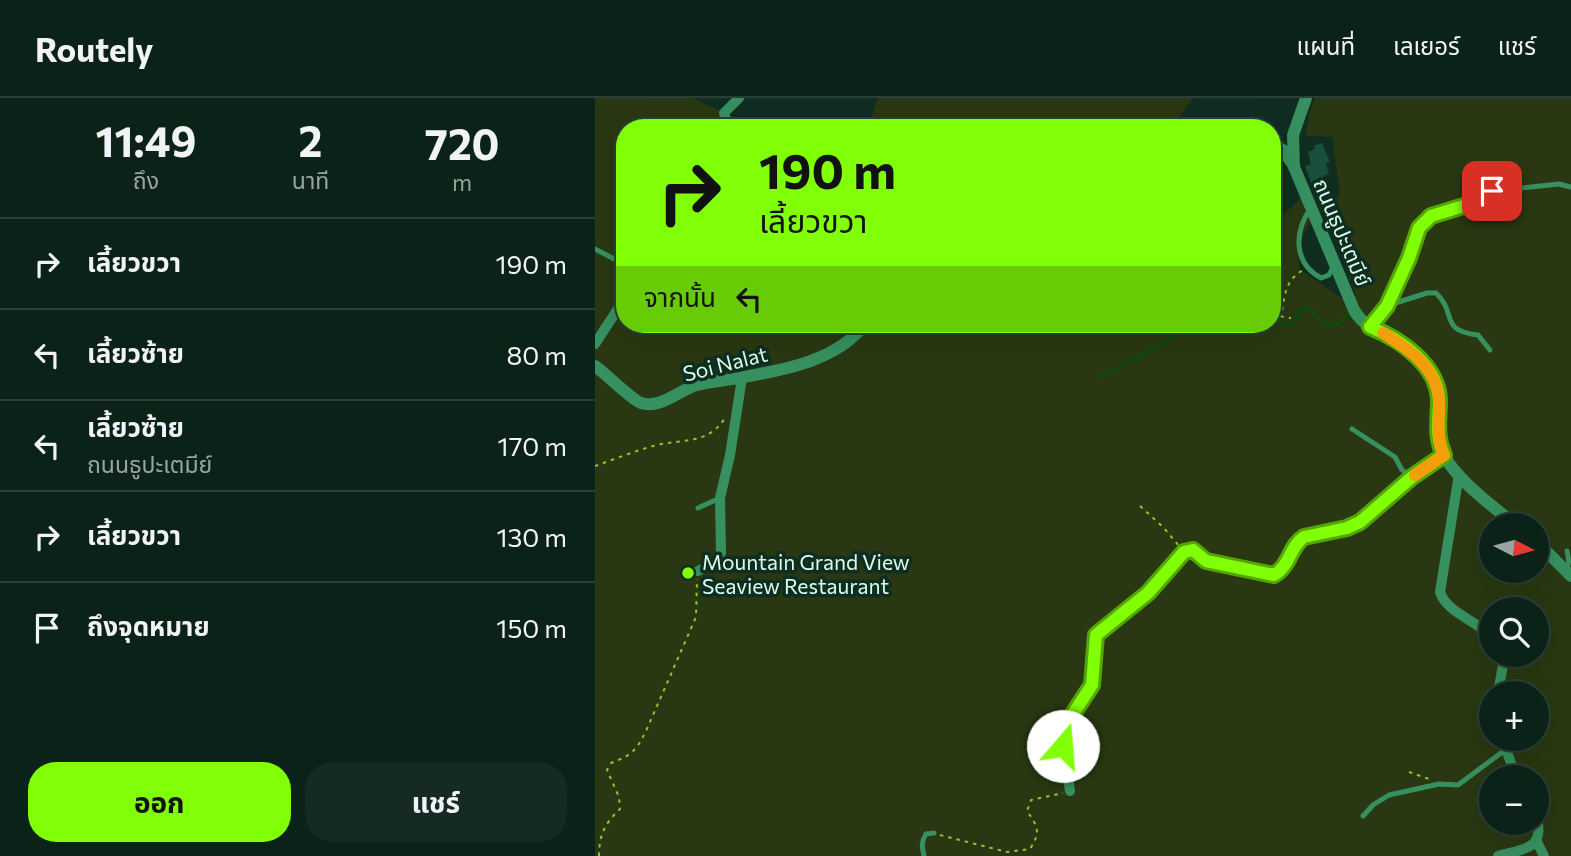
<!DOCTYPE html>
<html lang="th">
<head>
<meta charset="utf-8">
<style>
  :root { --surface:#0b2219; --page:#142a22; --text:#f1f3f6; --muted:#9aa4a2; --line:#2b3f38; --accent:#81ff07 }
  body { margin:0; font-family:Commissioner,"Noto Sans Thai",sans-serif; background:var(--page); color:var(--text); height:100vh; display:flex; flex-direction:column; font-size:26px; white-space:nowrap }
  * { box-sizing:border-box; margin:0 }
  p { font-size:23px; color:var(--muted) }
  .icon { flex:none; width:38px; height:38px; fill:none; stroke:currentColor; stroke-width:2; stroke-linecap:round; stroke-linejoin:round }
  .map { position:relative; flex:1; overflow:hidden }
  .drawer { display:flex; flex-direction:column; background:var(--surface); width:595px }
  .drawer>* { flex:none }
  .banner { position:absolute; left:21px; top:21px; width:665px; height:214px; border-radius:28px; box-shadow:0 7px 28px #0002,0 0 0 2px var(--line); background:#81ff07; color:#111; overflow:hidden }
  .needle { width:46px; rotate:96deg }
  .controls { position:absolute; left:884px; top:415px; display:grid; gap:14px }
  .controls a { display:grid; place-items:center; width:70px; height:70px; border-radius:50%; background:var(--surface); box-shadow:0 7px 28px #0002,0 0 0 2px var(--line); font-size:35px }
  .pin { position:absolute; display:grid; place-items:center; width:60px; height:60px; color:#fff; margin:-30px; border-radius:14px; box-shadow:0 4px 10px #0006 }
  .me { position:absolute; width:77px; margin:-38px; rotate:18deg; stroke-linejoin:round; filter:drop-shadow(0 0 5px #0008) }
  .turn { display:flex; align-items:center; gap:24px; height:147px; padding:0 28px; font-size:32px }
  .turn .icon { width:91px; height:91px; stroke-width:2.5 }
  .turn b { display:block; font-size:49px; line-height:60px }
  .then { display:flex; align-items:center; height:66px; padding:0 28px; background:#0003; gap:14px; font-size:26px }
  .eta { display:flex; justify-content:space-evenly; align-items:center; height:119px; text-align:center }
  .eta b { font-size:42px; font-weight:700; line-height:49px }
  .cta { display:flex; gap:14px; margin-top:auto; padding:14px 28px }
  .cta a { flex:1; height:80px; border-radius:28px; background:var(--accent); color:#111; font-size:28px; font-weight:700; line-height:80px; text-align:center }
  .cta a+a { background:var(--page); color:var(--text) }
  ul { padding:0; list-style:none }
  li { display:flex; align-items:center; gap:21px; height:91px; padding:0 28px; border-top:2px solid var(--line) }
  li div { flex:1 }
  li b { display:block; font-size:26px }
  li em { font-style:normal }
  header { display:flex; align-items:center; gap:42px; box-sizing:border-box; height:98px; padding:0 35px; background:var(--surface); border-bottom:2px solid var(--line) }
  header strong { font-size:33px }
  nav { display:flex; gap:38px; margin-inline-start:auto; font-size:24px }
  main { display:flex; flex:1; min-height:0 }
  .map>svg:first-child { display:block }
  .green { fill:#293812; fill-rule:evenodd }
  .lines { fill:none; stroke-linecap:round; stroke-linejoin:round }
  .stream { stroke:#064f0a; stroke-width:2.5 }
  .building { fill:#1a503b }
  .path { stroke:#8fc826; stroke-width:2; stroke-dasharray:3.5 5; stroke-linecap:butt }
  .service { stroke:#37905f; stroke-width:5 }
  .minor { stroke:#37905f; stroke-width:10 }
  .tertiary { stroke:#37905f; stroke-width:12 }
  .route-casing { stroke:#54a605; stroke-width:18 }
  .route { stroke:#81ff07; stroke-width:12 }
  .slow { stroke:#f59e0b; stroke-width:12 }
  .poi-dot { fill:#81ff07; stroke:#0f2d21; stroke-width:2.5 }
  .labels { text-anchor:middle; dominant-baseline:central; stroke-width:7; stroke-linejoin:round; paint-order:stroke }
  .street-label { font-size:21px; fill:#dbffee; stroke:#0f2d21 }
  .poi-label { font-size:21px; fill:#dbffee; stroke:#0f2d21; text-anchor:start }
</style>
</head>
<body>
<header>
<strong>Routely</strong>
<nav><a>แผนที่</a><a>เลเยอร์</a><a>แชร์</a></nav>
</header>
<main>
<section class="drawer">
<div class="eta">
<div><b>11:49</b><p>ถึง</p></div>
<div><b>2</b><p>นาที</p></div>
<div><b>720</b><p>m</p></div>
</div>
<ul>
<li><svg class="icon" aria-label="right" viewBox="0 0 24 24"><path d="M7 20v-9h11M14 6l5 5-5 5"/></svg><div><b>เลี้ยวขวา</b></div><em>190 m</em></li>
<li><svg class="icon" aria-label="left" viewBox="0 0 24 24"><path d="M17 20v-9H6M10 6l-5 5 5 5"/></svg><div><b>เลี้ยวซ้าย</b></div><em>80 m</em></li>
<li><svg class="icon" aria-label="left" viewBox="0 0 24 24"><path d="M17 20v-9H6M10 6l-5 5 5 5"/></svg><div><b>เลี้ยวซ้าย</b><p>ถนนธูปะเตมีย์</p></div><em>170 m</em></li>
<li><svg class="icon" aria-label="right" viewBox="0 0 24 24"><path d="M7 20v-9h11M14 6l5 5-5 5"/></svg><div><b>เลี้ยวขวา</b></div><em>130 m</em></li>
<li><svg class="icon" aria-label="arrive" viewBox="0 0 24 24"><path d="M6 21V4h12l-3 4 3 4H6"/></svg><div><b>ถึงจุดหมาย</b></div><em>150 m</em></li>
</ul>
<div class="cta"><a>ออก</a><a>แชร์</a></div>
</section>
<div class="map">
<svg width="976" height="758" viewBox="0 0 976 758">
  <rect width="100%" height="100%" fill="#0f2d21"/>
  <g class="green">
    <path d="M0,0H98L162,30H30V226H677V124C687,116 699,109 706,99L719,119C705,139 704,147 704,171L747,200L761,197L753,177L738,107L745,95L737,39L711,38L714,16L720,0H976V758H0ZM896,427H942V472H896ZM896,511H942V556H896ZM896,595H942V640H896ZM896,679H942V724H896Z"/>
    <path d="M283,0H598L576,30H273Z"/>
  </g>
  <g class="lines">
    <g class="stream">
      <path d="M677,223L691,227L700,225L706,210H714L730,227H742L753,217"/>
      <path d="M505,279L563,248L597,226L619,228L621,226"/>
    </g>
  </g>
  <path class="building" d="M727,45L735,64L731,65L734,76L728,78L732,92L720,96L710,68L716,66L713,54L720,51L719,48Z"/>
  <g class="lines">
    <g class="path">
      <path d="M677,217L696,220"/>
      <path d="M681,218L687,213C690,195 691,182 708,172"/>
      <path d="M0,368C20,361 42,352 62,347C88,341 114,346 130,320"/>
      <path d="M545,408L569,430L584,448"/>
      <path d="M814,674L834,681"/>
      <path d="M345,737L412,754L435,751C446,734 443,729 432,713L436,702L468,695"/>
      <path d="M4,758C4,737 10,725 25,711L24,699L12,672L16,665C37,657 41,653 51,633L101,519L102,481"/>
    </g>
    <g class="service">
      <path d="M716,110C699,133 698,165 726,180L734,177L739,167"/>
      <path d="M0,151L25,164L30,171"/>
      <path d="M791,208L832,195H841C863,216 843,232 883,237L895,252"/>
      <path d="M775,229L791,208L814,160L824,130L836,118L875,105L897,93L964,86L976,89"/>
      <path d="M757,331L800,359L807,372L817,379"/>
      <path d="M103,410L125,400"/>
      <path d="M971,470L974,464L972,453"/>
      <path d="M768,718L778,707L794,697L844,686L863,687L910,652"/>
      <path d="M329,758C327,749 326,744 331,736L339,735"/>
    </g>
    <g class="minor">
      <path d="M134,30L129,15L144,0"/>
      <path d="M0,246L30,200"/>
      <path d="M864,376L845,494C851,514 882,523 896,538"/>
      <path d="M103,473L122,464L126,455L125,400L135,357L147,280"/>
      <path d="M903,595L908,567L906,556"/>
      <path d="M907,640L921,679"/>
      <path d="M475,693L468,648L470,633L474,622L497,587L501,537L553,495L589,454L598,452L611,463L679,477L692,466L704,443L752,431L765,424L817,379L849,357"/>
      <path d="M942,744L949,758"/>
      <path d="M903,758C926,751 950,752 942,721"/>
    </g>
    <g class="tertiary">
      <path d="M711,0L698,37L699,69L759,212C774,239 813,241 830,268C842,287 844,302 843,324C843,331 842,339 844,346C853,376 897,408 921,427"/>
      <path d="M677,46L688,52L699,68"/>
      <path d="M0,268C10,275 37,302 46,305C66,311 84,292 102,287C115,283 130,283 144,280C188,272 242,263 270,226"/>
      <path d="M942,444L976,478"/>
    </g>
  </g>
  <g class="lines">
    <defs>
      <path id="route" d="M468,648L474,622L497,587L501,537L553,495L589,454L598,452L611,463L679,477C695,468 695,448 709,439L752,430L765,424L817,379L849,357C840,338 844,322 844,302C843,267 805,241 775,229L792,208L814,160L824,130L836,118L875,106L897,93"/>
    </defs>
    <use href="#route" class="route-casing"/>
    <use href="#route" class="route"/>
    <path class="slow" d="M788,235C813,251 842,269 844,302C845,322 840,338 849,357L820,377"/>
  </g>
  <circle class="poi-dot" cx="93" cy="475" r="7"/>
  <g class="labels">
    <g class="street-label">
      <text transform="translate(748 134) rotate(67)">ถนนธูปะเตมีย์</text>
      <text transform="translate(130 265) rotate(-14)">Soi Nalat</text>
    </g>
    <g class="poi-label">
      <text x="107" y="463">Mountain Grand View<tspan x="107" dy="24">Seaview Restaurant</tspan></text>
    </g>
  </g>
</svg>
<div class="controls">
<a><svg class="needle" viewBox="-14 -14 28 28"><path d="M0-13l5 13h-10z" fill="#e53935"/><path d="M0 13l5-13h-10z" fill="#9aa4a2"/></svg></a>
<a><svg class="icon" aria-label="search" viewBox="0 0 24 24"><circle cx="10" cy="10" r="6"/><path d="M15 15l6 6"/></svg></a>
<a>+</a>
<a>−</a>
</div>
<div class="pin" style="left:897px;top:93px;background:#d93025"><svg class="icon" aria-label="arrive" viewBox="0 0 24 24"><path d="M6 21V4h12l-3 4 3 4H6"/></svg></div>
<svg class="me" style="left:468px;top:648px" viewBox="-20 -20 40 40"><circle r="19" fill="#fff"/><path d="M0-13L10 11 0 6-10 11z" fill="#81ff07"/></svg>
<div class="banner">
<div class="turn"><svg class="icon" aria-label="right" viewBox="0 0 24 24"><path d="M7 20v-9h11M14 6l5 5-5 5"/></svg><div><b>190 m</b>เลี้ยวขวา</div></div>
<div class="then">จากนั้น<svg class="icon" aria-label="left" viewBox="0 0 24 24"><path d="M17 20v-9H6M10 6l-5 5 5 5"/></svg></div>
</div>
</div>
</main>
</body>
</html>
